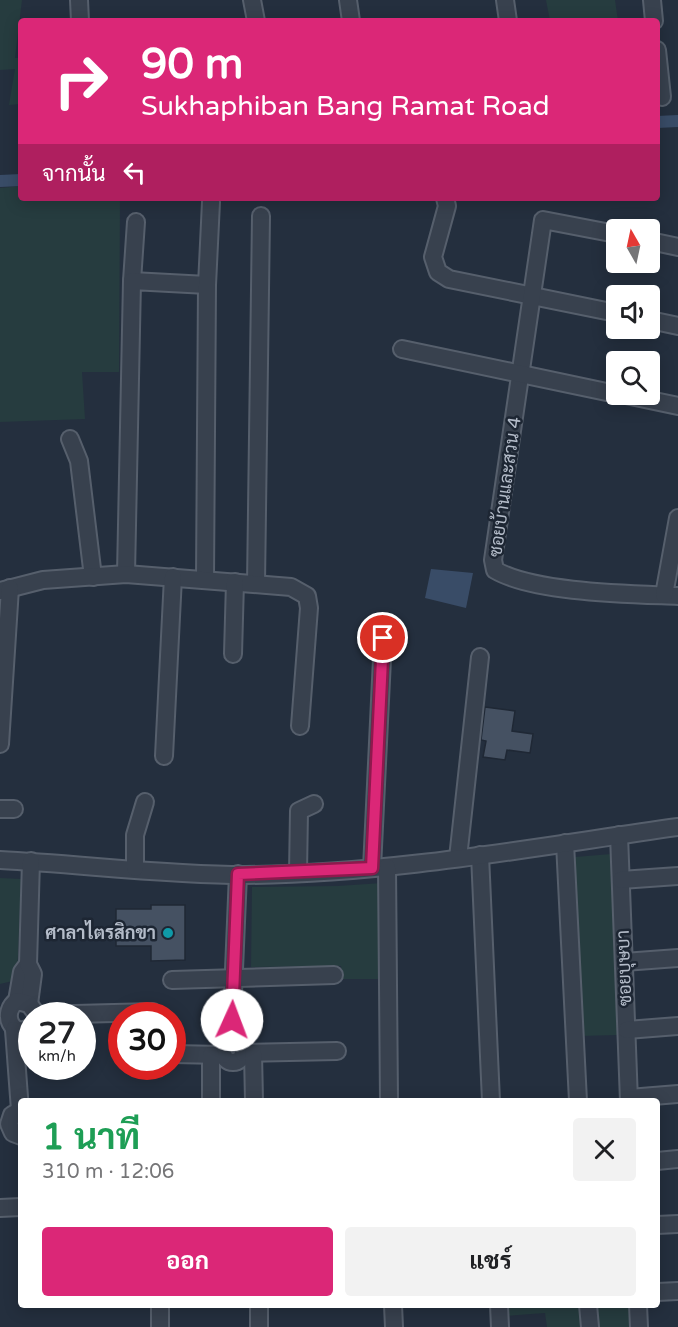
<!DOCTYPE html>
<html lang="th">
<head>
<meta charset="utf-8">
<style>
  :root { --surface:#fff; --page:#f2f2f2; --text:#202124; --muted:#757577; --accent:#db2777 }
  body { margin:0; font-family:"Varela Round",Sarabun,sans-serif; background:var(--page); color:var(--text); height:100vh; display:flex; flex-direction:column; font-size:22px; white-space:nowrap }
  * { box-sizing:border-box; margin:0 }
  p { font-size:20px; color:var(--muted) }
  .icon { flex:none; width:33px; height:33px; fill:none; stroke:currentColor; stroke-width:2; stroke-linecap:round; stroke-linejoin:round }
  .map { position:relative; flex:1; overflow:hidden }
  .sheet { position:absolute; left:18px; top:1098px; width:642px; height:210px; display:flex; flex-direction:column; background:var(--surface); border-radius:6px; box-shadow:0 3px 15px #0003 }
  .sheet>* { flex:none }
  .top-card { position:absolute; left:18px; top:18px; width:642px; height:183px; border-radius:6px; box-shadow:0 3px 15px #0003; background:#db2777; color:#fff; overflow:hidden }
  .needle { width:39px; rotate:351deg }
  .buttons { position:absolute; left:606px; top:219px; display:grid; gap:12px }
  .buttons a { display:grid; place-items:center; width:54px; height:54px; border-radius:6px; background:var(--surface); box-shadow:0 3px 15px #0003; font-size:30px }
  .speed { position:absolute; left:18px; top:1002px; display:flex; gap:12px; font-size:30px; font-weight:700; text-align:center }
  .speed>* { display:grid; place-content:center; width:78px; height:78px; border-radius:50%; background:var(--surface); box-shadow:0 3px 15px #0003; line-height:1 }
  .speed small { font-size:15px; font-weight:400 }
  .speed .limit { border:9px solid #d22; background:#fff; color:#111 }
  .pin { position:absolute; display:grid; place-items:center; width:51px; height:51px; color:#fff; margin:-26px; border:3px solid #fff; border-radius:50%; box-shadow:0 2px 6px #0007 }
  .me { position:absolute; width:66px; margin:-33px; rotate:2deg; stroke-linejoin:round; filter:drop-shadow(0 0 4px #0008) }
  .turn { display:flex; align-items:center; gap:21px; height:126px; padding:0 24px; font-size:27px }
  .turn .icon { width:78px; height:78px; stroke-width:2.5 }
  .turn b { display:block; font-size:42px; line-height:51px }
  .then { display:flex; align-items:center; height:57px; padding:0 24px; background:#0003; gap:12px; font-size:22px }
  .round { display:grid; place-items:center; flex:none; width:63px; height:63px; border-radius:6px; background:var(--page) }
  .headline { display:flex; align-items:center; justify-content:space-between; height:102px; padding:0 24px }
  h1 { font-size:36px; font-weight:700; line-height:45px; color:#1e9e55 }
  .button { display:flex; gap:12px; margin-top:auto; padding:12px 24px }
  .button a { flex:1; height:69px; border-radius:6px; background:var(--accent); color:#fff; font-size:24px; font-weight:700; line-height:69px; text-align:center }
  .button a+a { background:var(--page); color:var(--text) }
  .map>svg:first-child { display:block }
  .green { fill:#263c3f }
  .water { fill:#394c67 }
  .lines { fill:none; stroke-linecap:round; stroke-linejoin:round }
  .canal { stroke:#394c67; stroke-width:12 }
  .building { fill:#455162; stroke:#1f2835; stroke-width:1.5 }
  .minor-casing { stroke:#565f6c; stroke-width:20 }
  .minor { stroke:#38414e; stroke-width:16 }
  .route-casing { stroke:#8e194d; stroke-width:15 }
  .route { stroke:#db2777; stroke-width:10 }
  .culture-dot { fill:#0f9aa8; stroke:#1d2633; stroke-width:2 }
  .labels { text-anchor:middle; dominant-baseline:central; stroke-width:5; stroke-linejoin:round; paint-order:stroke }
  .street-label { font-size:18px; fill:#b4bcc9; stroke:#1d2633 }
  .poi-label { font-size:18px; font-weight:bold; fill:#b4bcc9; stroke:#1d2633; text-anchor:end }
</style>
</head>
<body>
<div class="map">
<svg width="678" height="1327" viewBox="0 0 678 1327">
  <rect width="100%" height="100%" fill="#242f3e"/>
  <g class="green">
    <path d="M0,0H22L15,58H21V104L9,105L15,69L0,70Z"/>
    <path d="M546,0H615L618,21H550Z"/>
    <path d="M21,186V198H120L119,372H82L85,419L0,422V188Z"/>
    <path d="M611,854L618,1035L580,1036L570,861L575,857Z"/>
    <path d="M0,878L21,879L17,980L0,984Z"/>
    <path d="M383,883L385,979H342L341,966L251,967L252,887L338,886Z"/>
    <path d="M504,1305H582L584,1327H547L545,1313L505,1316Z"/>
    <path d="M595,1305H629L630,1327H597Z"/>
  </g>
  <path class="water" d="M431,569L473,573L466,608L425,598Z"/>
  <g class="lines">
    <g class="canal">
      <path d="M657,122L678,121"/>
      <path d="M0,181L21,180"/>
    </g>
  </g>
  <g class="building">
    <path d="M485,707L515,711L512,731L533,734L530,753L507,750L505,760L483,757L486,741L481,740Z"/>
    <path d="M151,905H185V960L151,961V946H116V909H151Z"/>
  </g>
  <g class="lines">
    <defs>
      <g id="minor">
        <path d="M79,0L80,21"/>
        <path d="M252,0L256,21"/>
        <path d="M348,0L351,21"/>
        <path d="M505,0L508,21"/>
        <path d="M652,0L654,21"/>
        <path d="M657,50L662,97"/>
        <path d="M445,198L447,206L433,257L438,272L449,279L616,313"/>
        <path d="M616,234L543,220L493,560L495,570C534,593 631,594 678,596"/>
        <path d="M650,241L678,247"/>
        <path d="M132,281L136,222"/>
        <path d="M650,320L678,326"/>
        <path d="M402,349L616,394"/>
        <path d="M621,394L678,406"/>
        <path d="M70,439L79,461L93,577"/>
        <path d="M126,574L132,281L207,285"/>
        <path d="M205,579L207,285L211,202"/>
        <path d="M256,584L261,216"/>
        <path d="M0,591L43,580L126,574L291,587L307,596L309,608L300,726"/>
        <path d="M664,595L678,518"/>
        <path d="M233,654L235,582"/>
        <path d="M0,744L10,588"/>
        <path d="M164,756L173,577"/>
        <path d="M0,809H14"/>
        <path d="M619,835L629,1101"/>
        <path d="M565,843L578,1101"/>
        <path d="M480,855L491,1101"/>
        <path d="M458,858L480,657"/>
        <path d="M0,860C80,864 165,875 245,875C390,874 535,847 678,827"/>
        <path d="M387,867L389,1101"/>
        <path d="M135,868V835L145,802"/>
        <path d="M372,868L383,638"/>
        <path d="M298,873L299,811L314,804"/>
        <path d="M621,880L678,876"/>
        <path d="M624,962L678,958"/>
        <path d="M172,980L334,975"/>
        <path d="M17,1001L22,972L28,964"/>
        <path d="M29,1004L33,974L28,964L31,861"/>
        <path d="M36,1015L153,1012"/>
        <path d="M32,1026C12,1041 0,1012 17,1001L29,1004L35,1012"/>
        <path d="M14,1030L20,1110"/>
        <path d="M627,1030L678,1026"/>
        <path d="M231,1041L238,874"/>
        <circle cx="233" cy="1052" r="10"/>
        <path d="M243,1053L337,1051"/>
        <path d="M253,1053L254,1101"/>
        <path d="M172,1054L223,1055"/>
        <path d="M629,1098L678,1094"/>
        <path d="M211,1101V1055"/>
        <path d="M21,1110L12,1115L9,1124L13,1133L21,1136"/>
        <path d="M657,1161L678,1159"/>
        <path d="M0,1208L21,1207"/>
        <path d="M657,1225L678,1224"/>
        <path d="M657,1292L678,1291"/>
        <path d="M160,1305V1327"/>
        <path d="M259,1305V1327"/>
        <path d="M393,1305L394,1327"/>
        <path d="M499,1305L500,1327"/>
        <path d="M588,1305L590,1327"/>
        <path d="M638,1305L639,1327"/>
      </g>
    </defs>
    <use href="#minor" class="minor-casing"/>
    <use href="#minor" class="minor"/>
  </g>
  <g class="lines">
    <defs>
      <path id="route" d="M232,1020L238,874L372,868L383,638"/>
    </defs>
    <use href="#route" class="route-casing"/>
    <use href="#route" class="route"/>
  </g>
  <circle class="culture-dot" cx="168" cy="933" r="6"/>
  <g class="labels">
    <g class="street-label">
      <text transform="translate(505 487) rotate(-82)">ซอยบ้านและสวน 4</text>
      <text transform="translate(624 968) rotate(-92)">ซอยบุษบา</text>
    </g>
    <g class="poi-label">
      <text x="156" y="933">ศาลาไตรสิกขา</text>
    </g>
  </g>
</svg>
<div class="buttons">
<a><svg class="needle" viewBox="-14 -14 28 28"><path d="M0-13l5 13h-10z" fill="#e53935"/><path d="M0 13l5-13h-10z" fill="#757577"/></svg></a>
<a><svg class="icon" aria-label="sound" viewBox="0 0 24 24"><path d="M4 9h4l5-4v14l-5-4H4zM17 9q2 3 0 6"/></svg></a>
<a><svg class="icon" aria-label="search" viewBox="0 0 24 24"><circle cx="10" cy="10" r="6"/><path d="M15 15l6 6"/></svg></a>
</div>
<div class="speed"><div>27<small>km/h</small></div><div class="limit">30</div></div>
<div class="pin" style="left:383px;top:638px;background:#d93025"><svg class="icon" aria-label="arrive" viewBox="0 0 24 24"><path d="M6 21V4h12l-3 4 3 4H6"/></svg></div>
<svg class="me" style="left:232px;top:1020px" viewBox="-20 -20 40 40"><circle r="19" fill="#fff"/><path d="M0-13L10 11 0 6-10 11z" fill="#db2777"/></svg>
<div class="top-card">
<div class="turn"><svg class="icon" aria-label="right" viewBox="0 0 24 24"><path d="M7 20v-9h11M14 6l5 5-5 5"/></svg><div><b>90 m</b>Sukhaphiban Bang Ramat Road</div></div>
<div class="then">จากนั้น<svg class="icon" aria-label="left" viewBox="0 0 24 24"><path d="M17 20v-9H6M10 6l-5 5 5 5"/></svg></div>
</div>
<section class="sheet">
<div class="headline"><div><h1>1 นาที</h1><p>310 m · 12:06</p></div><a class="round"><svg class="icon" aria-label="close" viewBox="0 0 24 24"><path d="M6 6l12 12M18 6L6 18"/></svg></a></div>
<div class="button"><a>ออก</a><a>แชร์</a></div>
</section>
</div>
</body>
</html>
